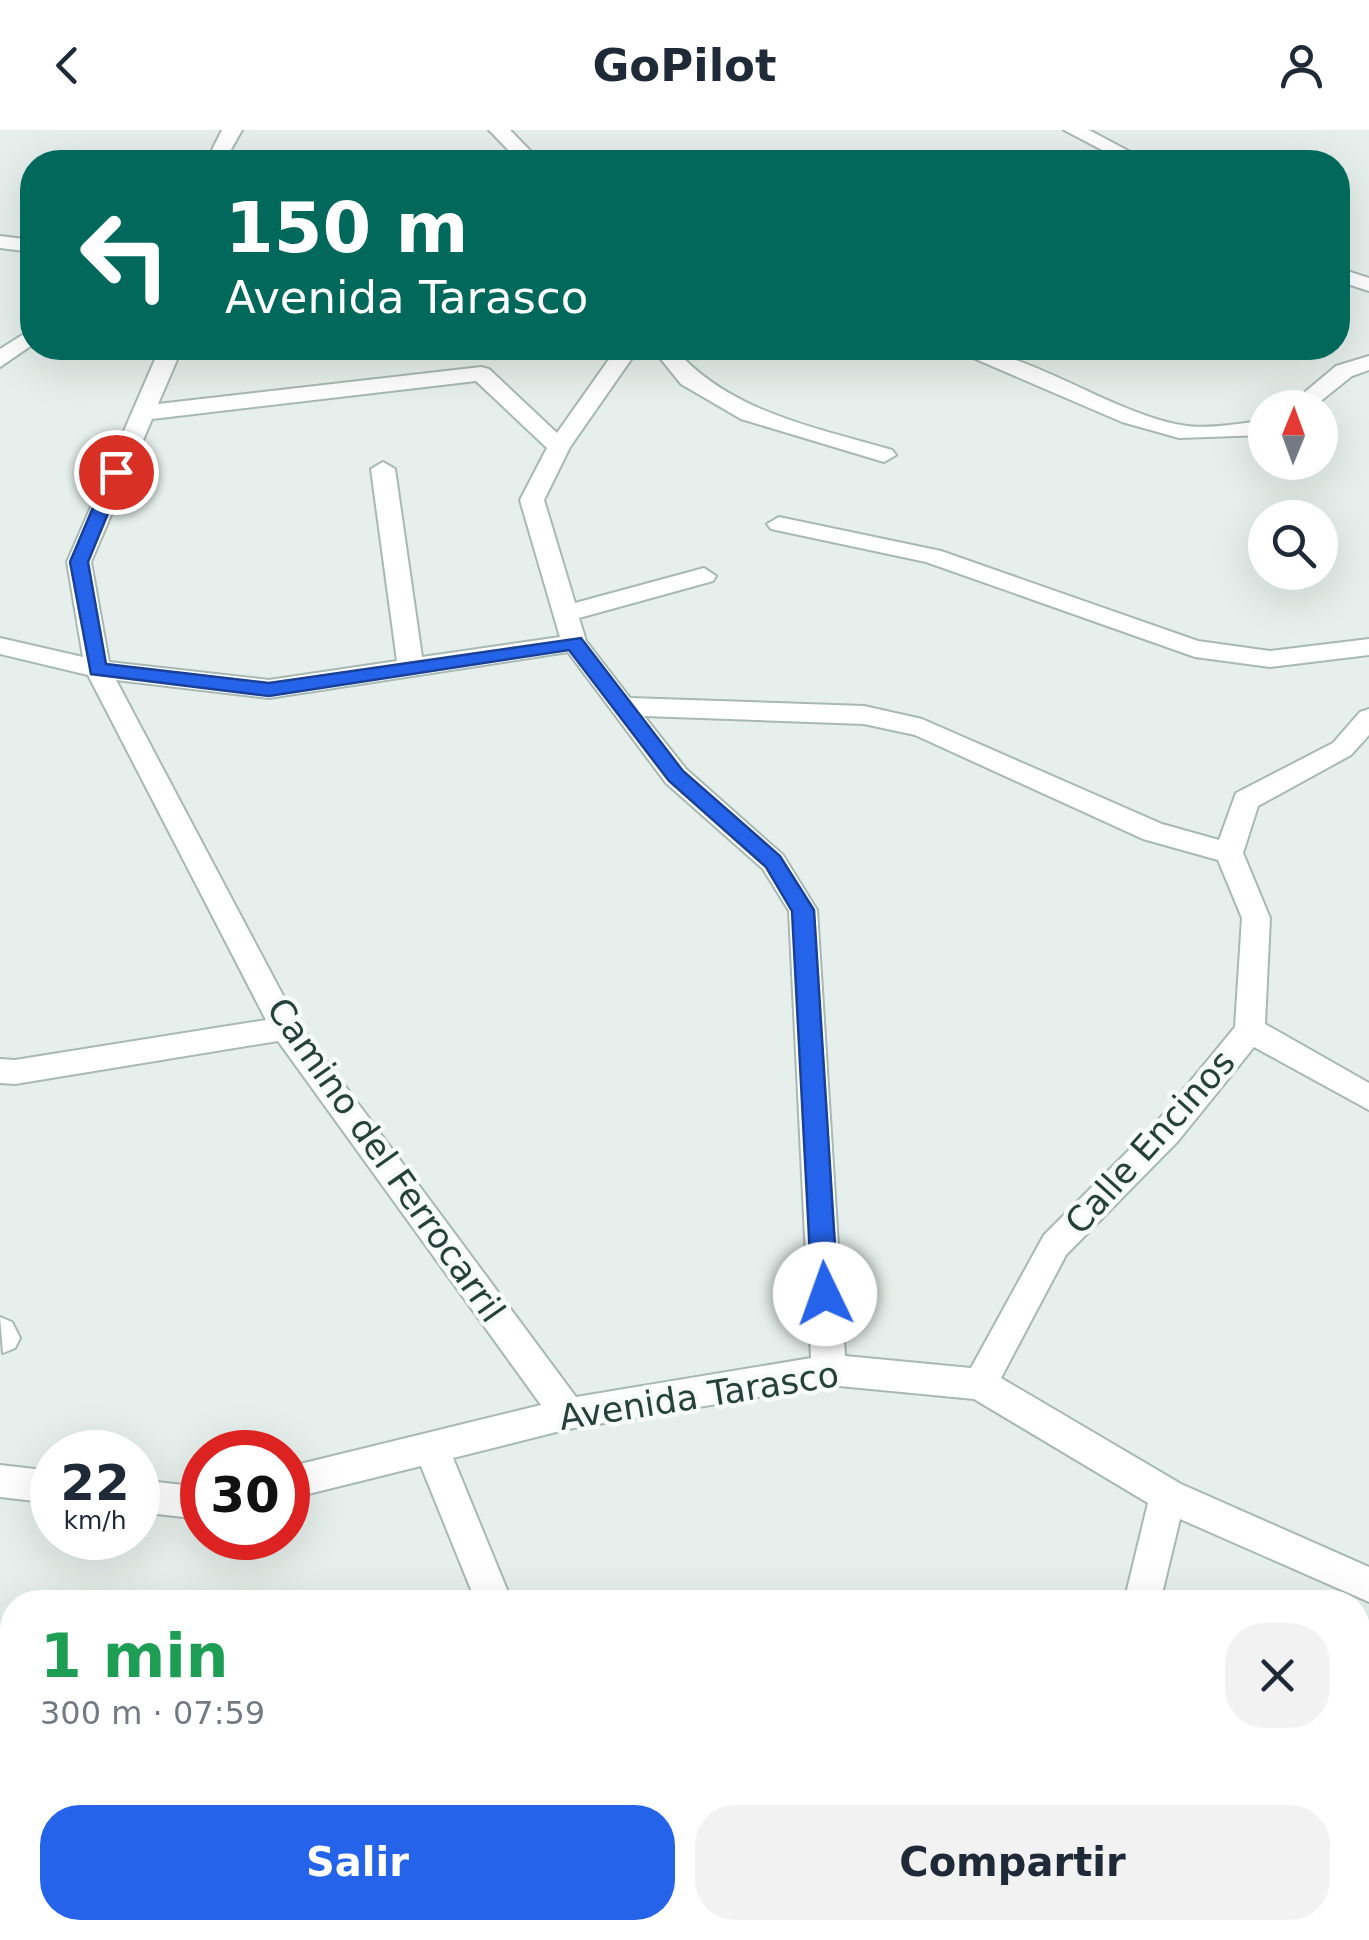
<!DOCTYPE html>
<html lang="es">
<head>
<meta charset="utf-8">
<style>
  :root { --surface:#fff; --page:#f2f2f3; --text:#1f2937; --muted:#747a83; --accent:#2563eb }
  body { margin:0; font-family:"DejaVu Sans",sans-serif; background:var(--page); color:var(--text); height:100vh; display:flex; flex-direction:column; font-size:38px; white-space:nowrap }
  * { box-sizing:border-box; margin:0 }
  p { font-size:32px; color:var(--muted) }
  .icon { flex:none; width:55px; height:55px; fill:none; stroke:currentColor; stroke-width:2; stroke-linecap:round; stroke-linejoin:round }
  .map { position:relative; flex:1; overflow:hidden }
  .drawer { position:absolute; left:0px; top:1460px; width:1370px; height:350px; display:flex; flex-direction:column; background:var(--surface); border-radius:40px 40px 0 0; box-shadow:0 10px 40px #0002 }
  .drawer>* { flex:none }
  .guide { position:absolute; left:20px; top:20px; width:1330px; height:210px; border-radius:40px; box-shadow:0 10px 40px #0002; background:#00695c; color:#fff; overflow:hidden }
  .needle { width:65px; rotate:1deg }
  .tools { position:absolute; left:1248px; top:260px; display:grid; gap:20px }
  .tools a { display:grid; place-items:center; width:90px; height:90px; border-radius:50%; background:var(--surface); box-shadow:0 10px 40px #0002; font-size:50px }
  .speed { position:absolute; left:30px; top:1300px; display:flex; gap:20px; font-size:50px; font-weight:700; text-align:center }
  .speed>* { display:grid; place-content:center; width:130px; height:130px; border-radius:50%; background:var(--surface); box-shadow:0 10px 40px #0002; line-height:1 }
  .speed small { font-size:25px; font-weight:400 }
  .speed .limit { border:15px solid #d22; background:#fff; color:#111 }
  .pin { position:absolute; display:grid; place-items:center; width:85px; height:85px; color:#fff; margin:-42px; border:5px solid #fff; border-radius:50%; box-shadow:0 2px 10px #0007 }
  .me { position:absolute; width:110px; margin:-55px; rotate:357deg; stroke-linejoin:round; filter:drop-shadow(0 0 8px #0008) }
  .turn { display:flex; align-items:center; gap:35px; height:210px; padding:0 40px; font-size:45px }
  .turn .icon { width:130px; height:130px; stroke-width:2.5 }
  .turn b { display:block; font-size:70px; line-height:85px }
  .round { display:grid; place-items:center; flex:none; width:105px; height:105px; border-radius:40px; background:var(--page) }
  .summary { display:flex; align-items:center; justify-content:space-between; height:170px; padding:0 40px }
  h1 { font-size:60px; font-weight:800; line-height:75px; color:#1e9e55 }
  .cta { display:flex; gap:20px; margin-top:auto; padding:20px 40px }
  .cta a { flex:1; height:115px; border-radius:40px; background:var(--accent); color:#fff; font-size:40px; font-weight:800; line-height:115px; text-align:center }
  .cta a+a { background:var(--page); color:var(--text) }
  header { display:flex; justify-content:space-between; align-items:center; height:130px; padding:0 40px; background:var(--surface); font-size:45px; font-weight:800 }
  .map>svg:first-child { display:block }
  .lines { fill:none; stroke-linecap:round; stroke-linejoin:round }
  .river { fill:#8ec9d4; fill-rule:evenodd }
  .minor-casing { stroke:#a8b8b2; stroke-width:4 }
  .minor { fill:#fff; fill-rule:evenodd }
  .route { fill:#2563eb; stroke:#184099; stroke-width:2.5 }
  .labels { text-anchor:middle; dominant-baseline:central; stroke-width:9; stroke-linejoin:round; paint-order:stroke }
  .street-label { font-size:35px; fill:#24423a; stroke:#f7fbf9 }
</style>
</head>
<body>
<header><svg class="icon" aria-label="back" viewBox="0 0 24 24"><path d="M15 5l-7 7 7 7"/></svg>GoPilot<svg class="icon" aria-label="person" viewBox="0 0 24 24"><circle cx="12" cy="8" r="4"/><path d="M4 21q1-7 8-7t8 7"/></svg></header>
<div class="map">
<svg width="1369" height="1810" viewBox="0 0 1369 1810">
  <rect width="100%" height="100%" fill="#e6efeb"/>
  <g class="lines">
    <g class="river">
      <path d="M12,1584V1684L0,1689V1589Z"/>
      <path d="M696,1798H850L855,1810H701Z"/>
    </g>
    <defs>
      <g id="minor">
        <path d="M222,0H242L224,32H206Z"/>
        <path d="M489,0H510L541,32H520Z"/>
        <path d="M1064,0H1089L1149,32H1125Z"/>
        <path d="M0,106L32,110V122L0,118Z"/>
        <path d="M1338,138L1369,148V161L1338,151Z"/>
        <path d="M32,199V215L0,237V219Z"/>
        <path d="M160,218H182L158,274L481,237L489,239L557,303L617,218H639L570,317L544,370L575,473L704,438L716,446L713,451L579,488L586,511L630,568L864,576L922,589L1162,694L1219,710L1236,663L1333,613L1360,582L1369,579V605L1351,625L1258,676L1243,723L1270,788L1265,894L1369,953V980L1254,917L1178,1011L1066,1125L1001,1248L1181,1354L1369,1437V1472L1180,1389L1160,1472H1124L1148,1373L974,1269L829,1255L568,1299L453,1328L512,1472H476L421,1336L288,1369V1337L541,1275L278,911L15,954L0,953V929L15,930L266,890L88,545L0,524V508L83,527L67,432ZM476,251L547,318L520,370L560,507L422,527L395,339L383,332L371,339L397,531L269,550L109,532L91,432L152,289ZM568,522L666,653L763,739L789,781L811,1228L576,1267L296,890L116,550L269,568ZM644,586L864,594L915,605L1143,709L1218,730L1242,788L1235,897L1156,993L1044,1105L971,1238L845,1226L817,780L783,725L686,639Z"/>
        <path d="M652,218H674C729,282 814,297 892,320L896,325L884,332L741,289L681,254Z"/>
        <path d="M950,218C1020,213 1112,286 1187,296C1211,299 1240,293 1265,291V305L1179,308L1122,292Z"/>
        <path d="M1369,226V240L1352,246L1312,278H1286L1336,236Z"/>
        <path d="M779,387L941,421L1198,511L1270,521L1369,509V525L1270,537L1195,527L926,432L771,399L767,394Z"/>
        <path d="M0,1187L12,1192L20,1208L15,1218L3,1223Z"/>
        <path d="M0,1335L52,1341V1373L0,1367Z"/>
        <path d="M138,1350L202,1357V1389L138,1382Z"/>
        <path d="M1158,1798H1198L1201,1810H1161Z"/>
      </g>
    </defs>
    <use href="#minor" class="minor-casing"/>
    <use href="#minor" class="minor"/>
  </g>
  <path class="route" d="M116,337L125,342L88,432L106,534L269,553L581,508L683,641L780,726L814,780L838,1164L834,1171L825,1175L816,1171L812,1164L792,781L766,737L669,651L569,520L269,566L91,544L70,432L108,342Z"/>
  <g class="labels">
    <g class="street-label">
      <text transform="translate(1150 1012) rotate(-48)">Calle Encinos</text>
      <text transform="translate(386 1030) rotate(55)">Camino del Ferrocarril</text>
      <text transform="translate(699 1266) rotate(-9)">Avenida Tarasco</text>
    </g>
  </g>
</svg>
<div class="tools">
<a><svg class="needle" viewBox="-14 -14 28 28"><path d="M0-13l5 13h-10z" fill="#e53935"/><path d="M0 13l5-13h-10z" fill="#747a83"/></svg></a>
<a><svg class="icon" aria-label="search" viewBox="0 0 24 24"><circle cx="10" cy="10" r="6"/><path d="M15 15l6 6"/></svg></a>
</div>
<div class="speed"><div>22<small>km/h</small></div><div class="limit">30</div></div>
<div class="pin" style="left:116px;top:342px;background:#d93025"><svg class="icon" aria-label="arrive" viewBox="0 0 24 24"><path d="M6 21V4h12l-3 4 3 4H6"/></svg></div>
<svg class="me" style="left:825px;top:1164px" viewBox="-20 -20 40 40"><circle r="19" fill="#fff"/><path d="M0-13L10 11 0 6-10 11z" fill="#2563eb"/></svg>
<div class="guide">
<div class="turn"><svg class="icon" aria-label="left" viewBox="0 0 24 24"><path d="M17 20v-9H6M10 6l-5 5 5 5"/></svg><div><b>150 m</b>Avenida Tarasco</div></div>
</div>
<section class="drawer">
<div class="summary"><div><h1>1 min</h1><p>300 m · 07:59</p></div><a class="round"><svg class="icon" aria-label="close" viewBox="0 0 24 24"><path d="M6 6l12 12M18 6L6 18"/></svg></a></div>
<div class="cta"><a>Salir</a><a>Compartir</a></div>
</section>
</div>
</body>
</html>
